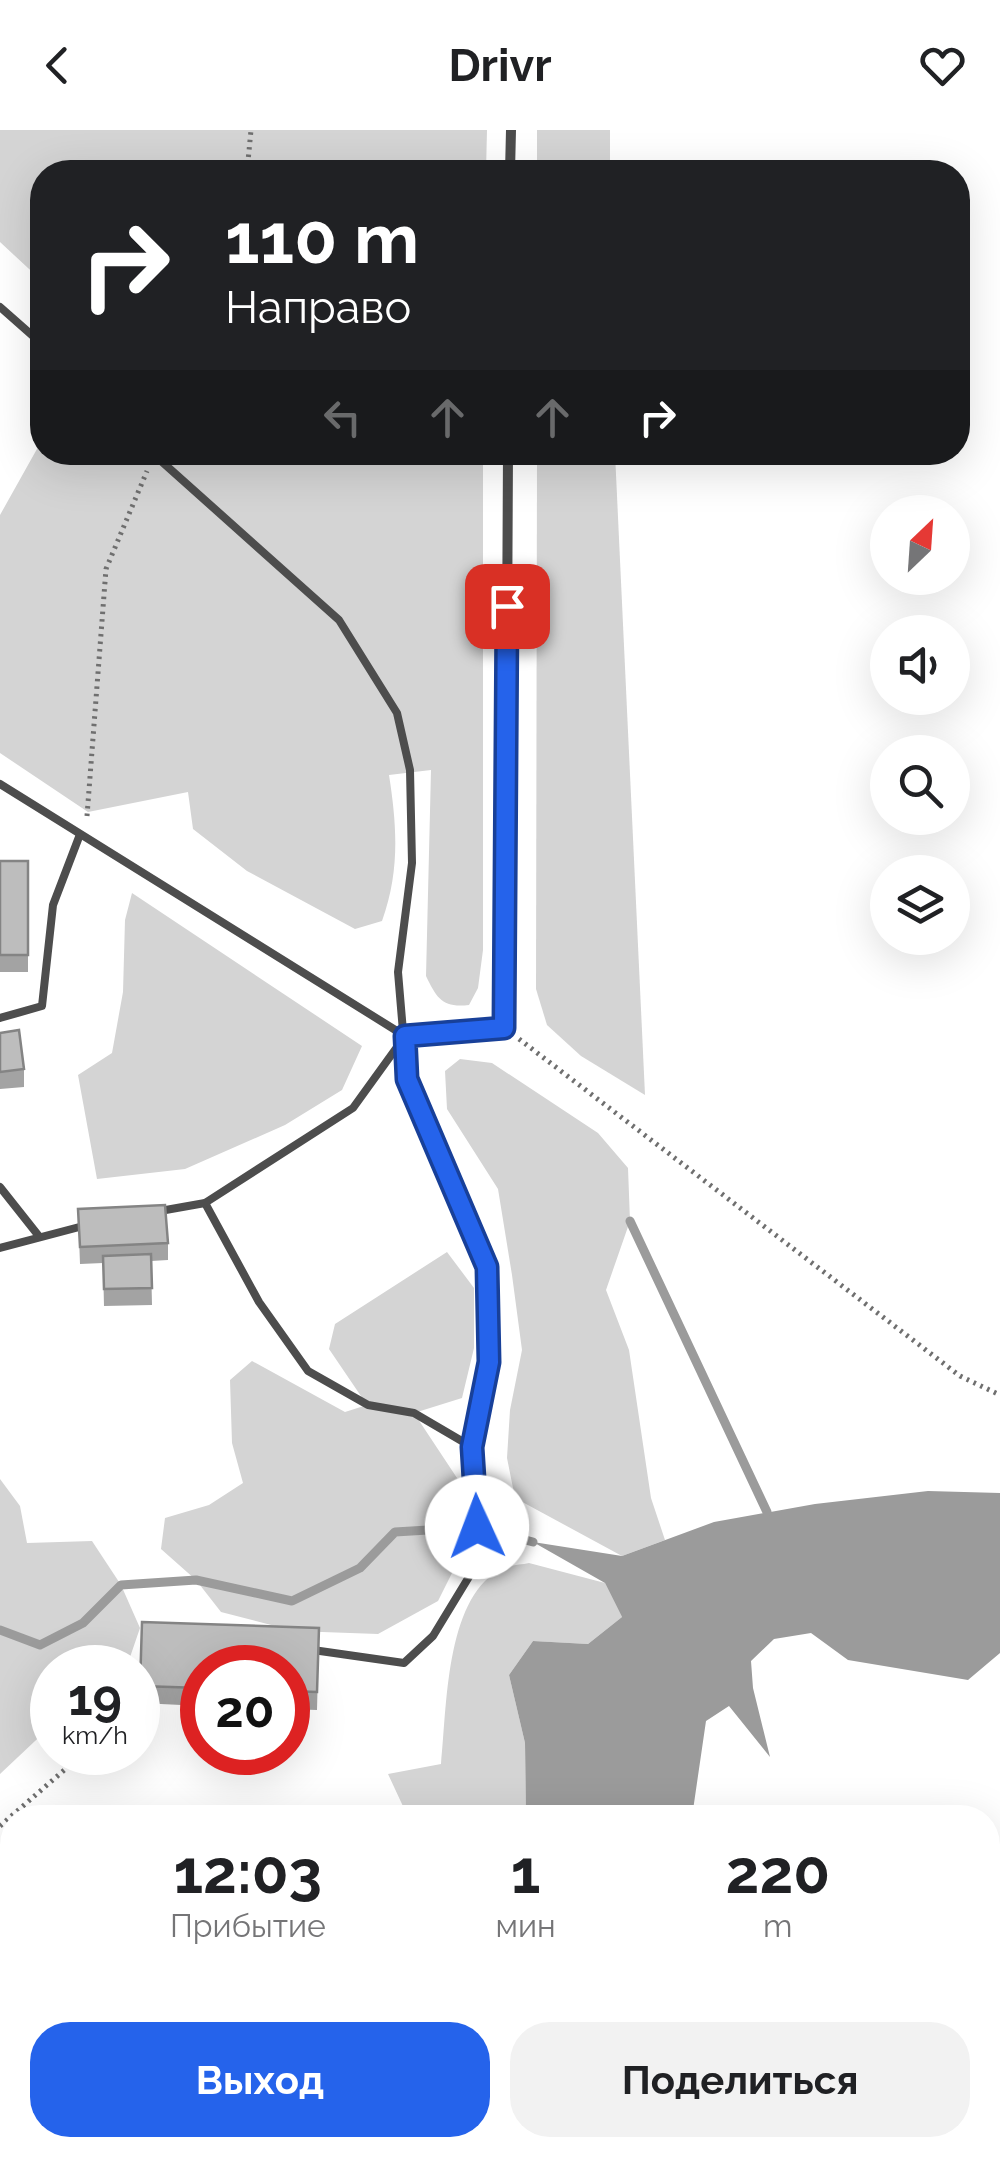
<!DOCTYPE html>
<html lang="ru">
<head>
<meta charset="utf-8">
<style>
  :root { --surface:#fff; --page:#f2f2f2; --text:#202124; --muted:#757577; --accent:#2563eb }
  body { margin:0; font-family:Raleway,sans-serif; background:var(--page); color:var(--text); height:100vh; display:flex; flex-direction:column; font-size:38px; white-space:nowrap }
  * { box-sizing:border-box; margin:0 }
  p { font-size:32px; color:var(--muted) }
  .icon { flex:none; width:55px; height:55px; fill:none; stroke:currentColor; stroke-width:2; stroke-linecap:round; stroke-linejoin:round }
  .map { position:relative; flex:1; overflow:hidden }
  .details { position:absolute; left:0px; top:1675px; width:1000px; height:352px; display:flex; flex-direction:column; background:var(--surface); border-radius:40px 40px 0 0; box-shadow:0 10px 40px #0002 }
  .details>* { flex:none }
  .guide { position:absolute; left:30px; top:30px; width:940px; height:305px; border-radius:40px; box-shadow:0 10px 40px #0002; background:#202124; color:#fff; overflow:hidden }
  .needle { width:65px; rotate:25deg }
  .tools { position:absolute; left:870px; top:365px; display:grid; gap:20px }
  .tools a { display:grid; place-items:center; width:100px; height:100px; border-radius:50%; background:var(--surface); box-shadow:0 10px 40px #0002; font-size:50px }
  .speed { position:absolute; left:30px; top:1515px; display:flex; gap:20px; font-size:50px; font-weight:700; text-align:center }
  .speed>* { display:grid; place-content:center; width:130px; height:130px; border-radius:50%; background:var(--surface); box-shadow:0 10px 40px #0002; line-height:1 }
  .speed small { font-size:25px; font-weight:400 }
  .speed .limit { border:15px solid #d22; background:#fff; color:#111 }
  .pin { position:absolute; display:grid; place-items:center; width:85px; height:85px; color:#fff; margin:-42px; border-radius:20px; box-shadow:0 5px 15px #0006 }
  .me { position:absolute; width:110px; margin:-55px; rotate:358deg; stroke-linejoin:round; filter:drop-shadow(0 0 8px #0008) }
  .turn { display:flex; align-items:center; gap:35px; height:210px; padding:0 30px; font-size:45px }
  .turn .icon { width:130px; height:130px; stroke-width:2.5 }
  .turn b { display:block; font-size:70px; line-height:85px }
  .lanes { display:flex; align-items:center; height:95px; padding:0 30px; background:#0003; justify-content:center; gap:50px; direction:ltr }
  .lanes .off { opacity:.35 }
  .eta { display:flex; justify-content:space-evenly; align-items:center; height:170px; text-align:center }
  .eta b { font-size:60px; font-weight:700; line-height:70px }
  .cta { display:flex; gap:20px; margin-top:auto; padding:20px 30px }
  .cta a { flex:1; height:115px; border-radius:40px; background:var(--accent); color:#fff; font-size:40px; font-weight:700; line-height:115px; text-align:center }
  .cta a+a { background:var(--page); color:var(--text) }
  header { display:flex; justify-content:space-between; align-items:center; height:130px; padding:0 30px; background:var(--surface); font-size:45px; font-weight:700 }
  .map>svg:first-child { display:block }
  .green { fill:#d4d4d4 }
  .water { fill:#9b9b9b }
  .lines { fill:none; stroke-linecap:round; stroke-linejoin:round }
  .stream { stroke:#9b9b9b; stroke-width:9 }
  .path { stroke:#6f6f6f; stroke-width:5; stroke-dasharray:2.5 5; stroke-linecap:butt }
  .lane { stroke:#4d4d4d; stroke-width:8 }
  .street { stroke:#4d4d4d; stroke-width:10 }
  .wall { fill:#a3a3a3 }
  .building { fill:#bdbdbd; stroke:#848484; stroke-width:2.5 }
  .route-casing { stroke:#184099; stroke-width:25 }
  .route { stroke:#2563eb; stroke-width:18 }
</style>
</head>
<body>
<header><svg class="icon" aria-label="back" viewBox="0 0 24 24"><path d="M15 5l-7 7 7 7"/></svg>Drivr<svg class="icon" aria-label="heart" viewBox="0 0 24 24"><path d="M12 20l-8-8c-3-5 5-10 8-4 3-6 11-1 8 4z"/></svg></header>
<div class="map">
<svg width="1000" height="2027" viewBox="0 0 1000 2027">
  <rect width="100%" height="100%" fill="#fff"/>
  <g class="green">
    <path d="M0,0H487L486,42H42V151L0,112Z"/>
    <rect x="537" y="0" width="73" height="42"/>
    <path d="M42,310V322L483,323V820L478,858L469,875C443,878 437,869 426,846L431,640L389,645C397,696 400,741 382,791L355,799L247,741L193,699L188,662L88,682L0,623V385Z"/>
    <path d="M537,323H615L645,965L581,926L547,895L536,859Z"/>
    <path d="M132,763L362,916L342,960L285,995L185,1039L97,1049L78,945L112,923L123,862L125,790Z"/>
    <path d="M460,929L492,933L598,1003L628,1038L630,1091L606,1160L629,1220L651,1368L665,1410L622,1426L515,1368L507,1328L510,1280L522,1220L512,1145L498,1059L447,979L445,941Z"/>
    <path d="M447,1122L474,1158V1218L462,1268L414,1283L459,1351L457,1433L438,1471L378,1504L294,1501L221,1482L196,1450L161,1419L165,1388L209,1375L243,1353L232,1313L230,1250L252,1231L345,1282L367,1275L329,1219L335,1194Z"/>
    <path d="M0,1349L20,1376L27,1413L92,1411L121,1455L140,1498L128,1533L122,1537L52,1538V1595L0,1644Z"/>
    <path d="M529,1433L605,1453L622,1487L588,1514L533,1511L509,1545L525,1613L526,1687H408L388,1644L441,1634C447,1579 445,1471 499,1440C507,1435 520,1435 529,1433Z"/>
    <path d="M83,2015H235L239,2027H88Z"/>
    <path d="M312,2015H482L473,2027H317Z"/>
  </g>
  <path class="water" d="M928,1361L1000,1363V1523L968,1550L848,1530L811,1503L774,1509L751,1531L753,1558L770,1627L729,1576L706,1591L692,1687H526L525,1613L509,1545L533,1511L588,1514L622,1487L605,1453L533,1412L622,1426L714,1392L815,1374Z"/>
  <g class="lines">
    <g class="stream">
      <path d="M630,1091L767,1382"/>
      <path d="M0,1500L40,1515L83,1493L121,1455L196,1450L292,1471L360,1438L395,1402L477,1397L533,1412"/>
    </g>
    <g class="path">
      <path d="M247,42L251,0"/>
      <path d="M87,686L106,439L147,341"/>
      <path d="M519,909L960,1246L1000,1265"/>
      <path d="M0,1696L85,1622"/>
      <path d="M983,2027L1000,1999"/>
    </g>
    <g class="lane">
      <path d="M0,177L42,214"/>
      <path d="M151,322L339,490L397,583L410,640L412,733L398,842L407,949L487,1137L489,1231L472,1317L478,1432L433,1506L404,1533L313,1520"/>
      <path d="M0,654L405,906"/>
      <path d="M0,888L42,876L53,775L79,707"/>
      <path d="M0,1057L38,1105"/>
      <path d="M205,1073L259,1172L308,1241L368,1275L414,1283L472,1317"/>
      <path d="M160,1081L205,1073L353,978L405,906L505,898"/>
      <path d="M0,1118L87,1095"/>
    </g>
    <g class="street">
      <path d="M510,42L511,0"/>
      <path d="M505,898L508,322"/>
    </g>
  </g>
  <g class="wall">
    <rect x="0" y="731" width="28" height="111"/>
    <path d="M0,903L24,939V957L0,959Z"/>
    <path d="M78,1079L168,1113V1130L151,1131L152,1175L104,1176L103,1133L80,1134Z"/>
    <path d="M142,1492L319,1498L317,1580L288,1579V1538H202V1576L140,1573Z"/>
  </g>
  <g class="building">
    <rect x="0" y="731" width="28" height="94"/>
    <path d="M19,900L24,939L0,942V903Z"/>
    <path d="M165,1075L168,1113L80,1117L78,1079Z"/>
    <path d="M151,1124L152,1158L104,1159L103,1126Z"/>
    <path d="M142,1492L319,1498L317,1562L288,1561V1538H202V1558L140,1556Z"/>
  </g>
  <g class="lines">
    <defs>
      <path id="route" d="M477,1397L472,1317L489,1232L487,1137L407,949L405,906L504,898L507,476"/>
    </defs>
    <use href="#route" class="route-casing"/>
    <use href="#route" class="route"/>
  </g>
</svg>
<div class="tools">
<a><svg class="needle" viewBox="-14 -14 28 28"><path d="M0-13l5 13h-10z" fill="#e53935"/><path d="M0 13l5-13h-10z" fill="#757577"/></svg></a>
<a><svg class="icon" aria-label="sound" viewBox="0 0 24 24"><path d="M4 9h4l5-4v14l-5-4H4zM17 9q2 3 0 6"/></svg></a>
<a><svg class="icon" aria-label="search" viewBox="0 0 24 24"><circle cx="10" cy="10" r="6"/><path d="M15 15l6 6"/></svg></a>
<a><svg class="icon" aria-label="layers" viewBox="0 0 24 24"><path d="M12 4l9 5-9 5-9-5zM3 14l9 5 9-5"/></svg></a>
</div>
<div class="speed"><div>19<small>km/h</small></div><div class="limit">20</div></div>
<div class="pin" style="left:507px;top:476px;background:#d93025"><svg class="icon" aria-label="arrive" viewBox="0 0 24 24"><path d="M6 21V4h12l-3 4 3 4H6"/></svg></div>
<svg class="me" style="left:477px;top:1397px" viewBox="-20 -20 40 40"><circle r="19" fill="#fff"/><path d="M0-13L10 11 0 6-10 11z" fill="#2563eb"/></svg>
<div class="guide">
<div class="turn"><svg class="icon" aria-label="right" viewBox="0 0 24 24"><path d="M7 20v-9h11M14 6l5 5-5 5"/></svg><div><b>110 m</b>Направо</div></div>
<div class="lanes"><svg class="icon off" aria-label="left" viewBox="0 0 24 24"><path d="M17 20v-9H6M10 6l-5 5 5 5"/></svg><svg class="icon off" aria-label="ahead" viewBox="0 0 24 24"><path d="M12 20V5M6 11l6-6 6 6"/></svg><svg class="icon off" aria-label="ahead" viewBox="0 0 24 24"><path d="M12 20V5M6 11l6-6 6 6"/></svg><svg class="icon" aria-label="right" viewBox="0 0 24 24"><path d="M7 20v-9h11M14 6l5 5-5 5"/></svg></div>
</div>
<section class="details">
<div class="eta">
<div><b>12:03</b><p>Прибытие</p></div>
<div><b>1</b><p>мин</p></div>
<div><b>220</b><p>m</p></div>
</div>
<div class="cta"><a>Выход</a><a>Поделиться</a></div>
</section>
</div>
</body>
</html>
